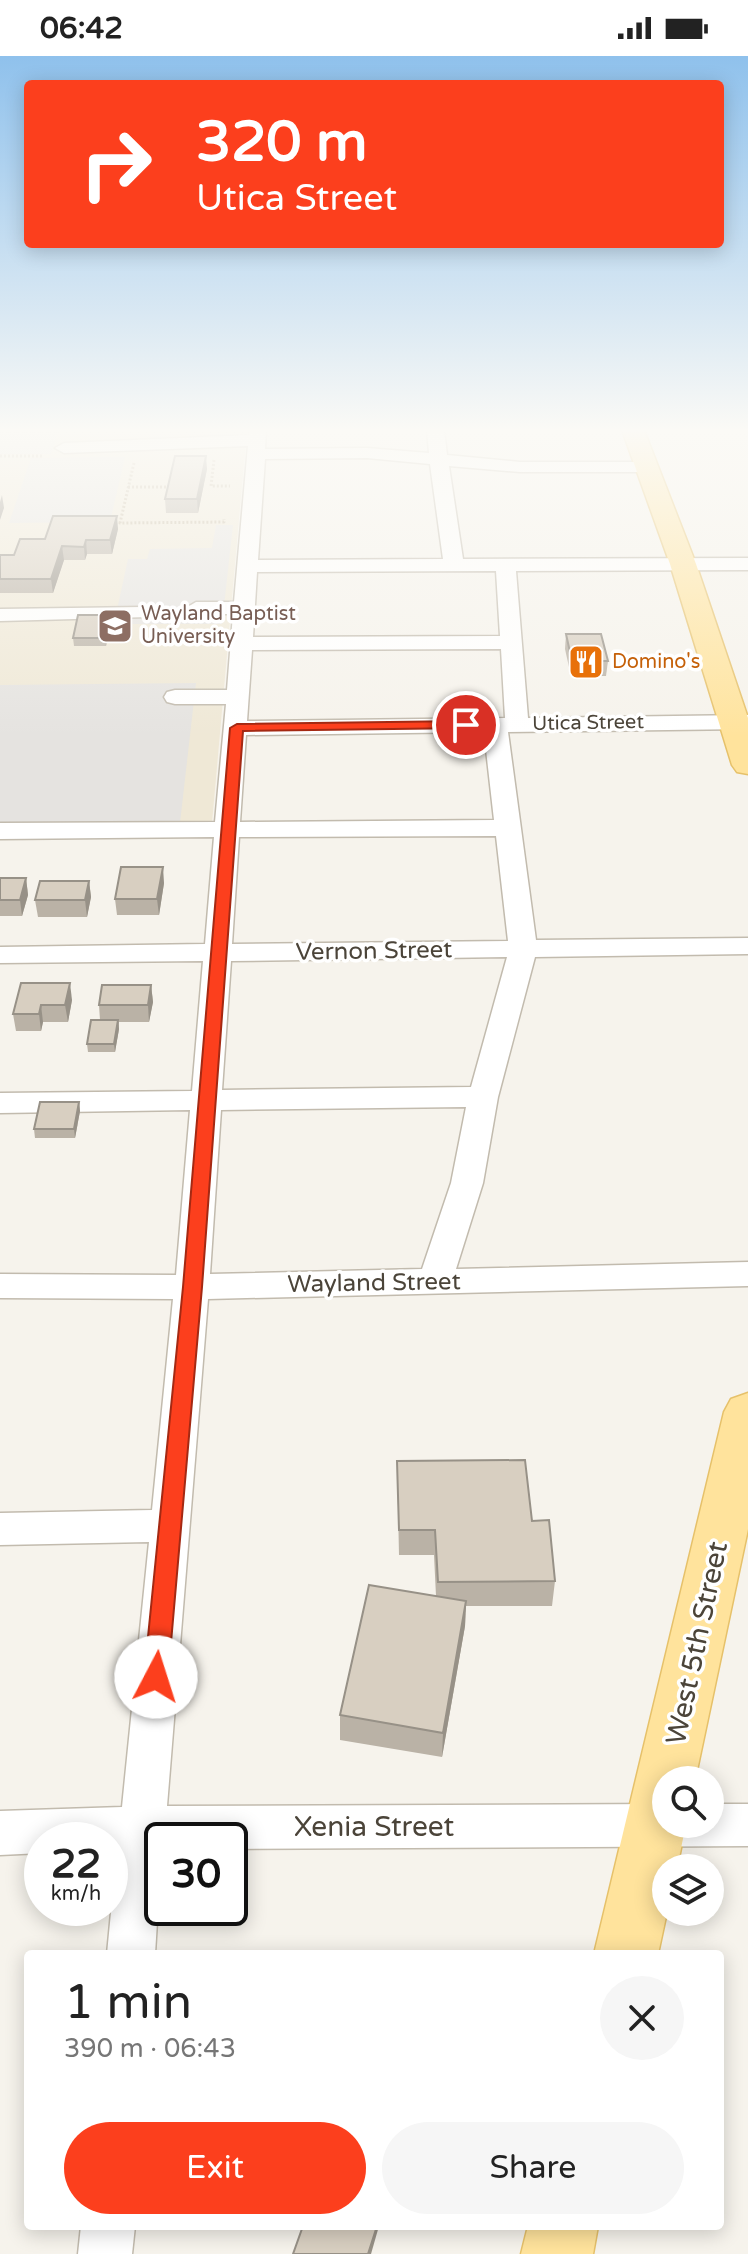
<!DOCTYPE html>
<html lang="en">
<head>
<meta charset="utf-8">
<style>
  :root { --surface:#fff; --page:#f6f6f6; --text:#222; --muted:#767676; --accent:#fc3f1d }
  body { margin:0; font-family:"Varela Round",sans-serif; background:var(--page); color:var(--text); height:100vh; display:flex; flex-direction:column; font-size:30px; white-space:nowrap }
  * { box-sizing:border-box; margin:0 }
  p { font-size:26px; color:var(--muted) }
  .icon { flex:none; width:44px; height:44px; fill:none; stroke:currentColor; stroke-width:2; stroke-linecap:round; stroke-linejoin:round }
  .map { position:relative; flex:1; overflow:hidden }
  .panel { position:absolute; left:24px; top:1894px; width:700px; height:280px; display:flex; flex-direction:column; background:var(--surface); border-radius:8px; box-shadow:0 4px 20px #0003 }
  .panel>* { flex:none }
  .top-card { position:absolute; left:24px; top:24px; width:700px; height:168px; border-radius:8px; box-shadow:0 4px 20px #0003; background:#fc3f1d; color:#fff; overflow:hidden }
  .tools { position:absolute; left:652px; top:1710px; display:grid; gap:16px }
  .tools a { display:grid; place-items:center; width:72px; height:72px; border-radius:50%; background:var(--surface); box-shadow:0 4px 20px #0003; font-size:40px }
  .speed { position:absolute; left:24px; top:1766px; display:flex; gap:16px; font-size:40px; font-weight:700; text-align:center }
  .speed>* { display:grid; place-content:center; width:104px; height:104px; border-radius:50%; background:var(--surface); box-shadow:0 4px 20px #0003; line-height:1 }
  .speed small { font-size:20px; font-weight:400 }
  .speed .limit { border:4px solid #111; border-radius:12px; background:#fff; color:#111 }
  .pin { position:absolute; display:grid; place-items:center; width:68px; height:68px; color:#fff; margin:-34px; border:4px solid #fff; border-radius:50%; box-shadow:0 2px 8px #0007 }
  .me { position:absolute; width:88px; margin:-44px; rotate:5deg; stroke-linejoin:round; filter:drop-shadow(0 0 6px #0008) }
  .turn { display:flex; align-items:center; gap:28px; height:168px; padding:0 40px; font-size:36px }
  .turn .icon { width:104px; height:104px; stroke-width:2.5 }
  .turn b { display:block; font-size:56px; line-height:68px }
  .round { display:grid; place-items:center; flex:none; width:84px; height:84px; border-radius:42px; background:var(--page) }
  .summary { display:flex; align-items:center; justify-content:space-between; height:136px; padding:0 40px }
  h1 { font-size:48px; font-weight:600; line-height:60px }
  .primary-button { display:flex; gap:16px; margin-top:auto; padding:16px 40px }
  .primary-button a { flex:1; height:92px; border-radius:48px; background:var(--accent); color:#fff; font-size:32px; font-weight:600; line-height:92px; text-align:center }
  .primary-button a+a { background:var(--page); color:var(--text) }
  .status { display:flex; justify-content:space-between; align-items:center; height:56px; padding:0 40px; background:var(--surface); direction:ltr }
  .status svg { height:22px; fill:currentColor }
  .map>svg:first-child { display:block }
  .education { fill:#efe8d6 }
  .parking { fill:#e5e3e0 }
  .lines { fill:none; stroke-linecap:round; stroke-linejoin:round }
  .minor-casing { stroke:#c2bbae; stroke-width:3 }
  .major-casing { stroke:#e6c16a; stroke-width:3 }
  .path { stroke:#c4b79f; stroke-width:3; stroke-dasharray:2 2; stroke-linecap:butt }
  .minor { fill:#fff; fill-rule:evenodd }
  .major { fill:#ffe39c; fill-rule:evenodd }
  .wall { fill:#bab2a6 }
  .shaded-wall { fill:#979187 }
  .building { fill:#d8cfc1; stroke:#979187; stroke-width:2 }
  .route { fill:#fc3f1d; stroke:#a42913; stroke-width:2 }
  .labels { text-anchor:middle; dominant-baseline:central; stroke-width:7; stroke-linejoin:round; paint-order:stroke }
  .far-education-label { font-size:20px; fill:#785e54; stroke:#fff; text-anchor:start }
  .far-food-label { font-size:20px; fill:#c56008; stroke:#fff; text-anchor:start }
  .far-street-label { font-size:20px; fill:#4b4439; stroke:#fff }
  .street-label { font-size:24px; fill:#4b4439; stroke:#fff }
  .near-street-label { font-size:28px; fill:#4b4439; stroke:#fff }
</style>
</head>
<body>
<div class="status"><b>06:42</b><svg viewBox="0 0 49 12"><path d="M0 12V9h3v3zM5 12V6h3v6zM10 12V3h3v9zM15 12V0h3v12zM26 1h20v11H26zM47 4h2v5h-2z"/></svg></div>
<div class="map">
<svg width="748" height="2198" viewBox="0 0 748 2198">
  <rect width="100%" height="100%" fill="#f6f3ec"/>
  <path class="education" d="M0,374H247L212,767L0,769Z"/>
  <g class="parking">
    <path d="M0,374H59L51,398H0Z"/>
    <path d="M125,401L110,466L9,467L31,402Z"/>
    <path d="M216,469H233L222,568H114L128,503H147L150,493L212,492Z"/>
    <path d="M196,627L180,767L0,769V629Z"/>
  </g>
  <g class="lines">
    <defs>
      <g id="minor">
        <path d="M250,374H266L265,393L367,392L429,397L427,374H444L447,399L520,406H648L657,411L648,416H520L449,410L463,503L748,502V514L516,515L528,662L748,659V673L508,676L536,884L748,882V898L535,901L498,1041L483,1127L456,1213L748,1206V1230L208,1243L167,1750L666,1748V1768H710V1748H748V1790L230,1793V1784H162L155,1898H107L117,1794L110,1795V1784H42V1797L0,1799V1755L122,1751L149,1486L0,1489V1457L152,1454L173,1243L0,1242V1218L176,1219L190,1054L0,1057V1037L192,1035L203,905L0,907V891L205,888L214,781L0,783V767L215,766L226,648H175L167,646L164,641L167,636L175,634H227L233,558H196L186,552L196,546H234L248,390L64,397L55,392L64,387L249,379ZM367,402L430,408L443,503L258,504L265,403ZM496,515L500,580L253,581L257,516ZM501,593L505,662L247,665L252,594ZM484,676L494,764L240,766L246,679ZM496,780L508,885L232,888L239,781ZM507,901L471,1031L222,1034L231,905ZM466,1051L451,1127L422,1213L210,1218L221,1054Z"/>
        <path d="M142,551L149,553L152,557L149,561L0,565V553Z"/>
        <path d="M81,2170H135L132,2198H78Z"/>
      </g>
      <g id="major">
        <path d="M622,374H644L696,508L748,662V718L737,716L732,709L670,508Z"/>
        <path d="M748,1337V1473L695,1724H666V1768H686L677,1812H666L667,1856L658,1898H594L724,1356L731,1343Z"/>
        <path d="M528,2170H598L593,2198H521Z"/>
      </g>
    </defs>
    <use href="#minor" class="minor-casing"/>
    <use href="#major" class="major-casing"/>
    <g class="path">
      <path d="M0,400H43"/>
      <path d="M214,404L211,430H230"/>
      <path d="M134,407L120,467L224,466V463"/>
      <path d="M128,431H167"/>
    </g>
    <use href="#minor" class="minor"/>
    <use href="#major" class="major"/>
  </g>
  <g class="wall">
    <path d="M207,413L198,457H166L165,443Z"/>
    <path d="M118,473L112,498H87L85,504H64L53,537H0V499H14L45,483Z"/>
    <path d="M110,566L106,590H74L73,582Z"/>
    <path d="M566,578L608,605L606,620H571L565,593Z"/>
    <path d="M0,822H26L28,839L22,860H0Z"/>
    <path d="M89,825L91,841L87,861H38L35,844Z"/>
    <path d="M164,827L159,859H117L115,843Z"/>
    <path d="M21,927L72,944L68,966H43L41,975H16L13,958Z"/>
    <path d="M151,929L153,946L149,966H119V973L115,996H88L87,988L100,964L99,949Z"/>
    <path d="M79,1046L80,1055L75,1082H35L34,1073Z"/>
    <path d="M397,1405L532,1465L555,1525L552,1550H466L465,1570L442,1701L340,1684V1659L436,1540L434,1499H399Z"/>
  </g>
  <g class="shaded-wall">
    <path d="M206,400L207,413L198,457L197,443Z"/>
    <path d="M2,439L4,452L0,464V446Z"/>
    <path d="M117,460L118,473L112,498L110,484Z"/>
    <path d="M86,484L87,498L85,504L84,491Z"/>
    <path d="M62,490L64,504L53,537L51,523Z"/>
    <path d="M109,559L110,566L106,590L105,582Z"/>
    <path d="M163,811L164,827L159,859L157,843Z"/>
    <path d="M26,822L28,839L22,860L20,844Z"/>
    <path d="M89,825L91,841L87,861L85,844Z"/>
    <path d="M70,927L72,944L68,966L65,949Z"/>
    <path d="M151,929L153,946L149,966L148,949Z"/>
    <path d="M41,949L43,966L41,975L39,958Z"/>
    <path d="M118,964L119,973L115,996L114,988Z"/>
    <path d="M79,1046L80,1055L75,1082L74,1073Z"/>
    <path d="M466,1545L465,1570L442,1701L443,1677Z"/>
    <path d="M377,2170H379L371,2198H368Z"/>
  </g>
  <g class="building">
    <path d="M175,400H206L197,443H165Z"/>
    <path d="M53,460H117L110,484H86L84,491L62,490L51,523H0V499H14L20,483H45Z"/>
    <path d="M78,559H109L105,582H73Z"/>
    <path d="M566,578H601L608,605H572Z"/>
    <path d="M121,811H163L157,843H115Z"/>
    <path d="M0,822H26L20,844H0Z"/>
    <path d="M40,825H89L85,844H35Z"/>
    <path d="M21,927H70L65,949H41L39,958H13Z"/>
    <path d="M102,929H151L148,949H99Z"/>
    <path d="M91,964H118L114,988H87Z"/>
    <path d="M40,1046H79L74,1073H34Z"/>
    <path d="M525,1404L532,1465L549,1464L555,1525L438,1526L435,1474H399L397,1405Z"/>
    <path d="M369,1529L466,1545L443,1677L340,1659Z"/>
    <path d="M303,2170H377L368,2198H293Z"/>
  </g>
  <linearGradient id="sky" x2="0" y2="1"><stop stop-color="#8fc1ec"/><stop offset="0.55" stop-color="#fbfaf6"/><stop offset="1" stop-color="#fbfaf6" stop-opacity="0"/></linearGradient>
  <rect width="748" height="681" fill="url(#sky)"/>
  <path class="route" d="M466,665L473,669L471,672L243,675L202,1231L168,1621L164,1628L156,1632L147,1628L144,1621L183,1231L230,672L237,668Z"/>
  <defs>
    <symbol id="university-square" viewBox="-11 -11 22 22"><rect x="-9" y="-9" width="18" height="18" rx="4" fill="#8d6e63" stroke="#fff"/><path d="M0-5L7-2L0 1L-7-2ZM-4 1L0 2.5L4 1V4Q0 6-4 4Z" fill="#fff"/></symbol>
    <symbol id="restaurant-square" viewBox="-11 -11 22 22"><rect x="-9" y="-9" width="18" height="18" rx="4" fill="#e8710a" stroke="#fff"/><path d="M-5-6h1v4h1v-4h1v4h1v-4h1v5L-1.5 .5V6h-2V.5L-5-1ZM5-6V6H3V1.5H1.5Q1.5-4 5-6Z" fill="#fff"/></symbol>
  </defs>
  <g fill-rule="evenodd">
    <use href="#university-square" x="95" y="550" width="40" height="40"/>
    <use href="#restaurant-square" x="566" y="586" width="40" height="40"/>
  </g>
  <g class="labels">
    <g class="far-education-label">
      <text x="141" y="558">Wayland Baptist<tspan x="141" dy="23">University</tspan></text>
    </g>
    <g class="far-food-label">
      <text x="612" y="606">Domino's</text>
    </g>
    <g class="far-street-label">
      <text transform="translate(588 667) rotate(-1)">Utica Street</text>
    </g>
    <g class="street-label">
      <text transform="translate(374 895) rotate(-1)">Vernon Street</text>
      <text transform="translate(374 1227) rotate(-1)">Wayland Street</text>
    </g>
    <g class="near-street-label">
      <text transform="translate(697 1587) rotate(-78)">West 5th Street</text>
      <text x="374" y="1771">Xenia Street</text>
    </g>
  </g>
</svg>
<div class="tools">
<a><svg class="icon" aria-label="search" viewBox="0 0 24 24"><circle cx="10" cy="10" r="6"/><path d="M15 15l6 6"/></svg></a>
<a><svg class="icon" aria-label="layers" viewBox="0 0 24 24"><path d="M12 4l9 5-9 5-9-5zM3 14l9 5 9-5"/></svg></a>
</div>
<div class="speed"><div>22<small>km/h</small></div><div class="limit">30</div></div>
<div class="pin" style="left:466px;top:669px;background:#d93025"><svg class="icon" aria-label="arrive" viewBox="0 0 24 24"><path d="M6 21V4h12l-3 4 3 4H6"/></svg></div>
<svg class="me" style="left:156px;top:1621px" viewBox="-20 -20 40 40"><circle r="19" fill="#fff"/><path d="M0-13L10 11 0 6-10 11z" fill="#fc3f1d"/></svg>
<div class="top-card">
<div class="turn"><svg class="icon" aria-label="right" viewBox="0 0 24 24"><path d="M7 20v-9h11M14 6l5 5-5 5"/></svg><div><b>320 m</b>Utica Street</div></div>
</div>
<section class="panel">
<div class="summary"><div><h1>1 min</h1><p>390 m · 06:43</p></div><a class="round"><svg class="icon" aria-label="close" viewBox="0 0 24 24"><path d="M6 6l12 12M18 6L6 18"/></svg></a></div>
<div class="primary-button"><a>Exit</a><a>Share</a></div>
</section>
</div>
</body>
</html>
